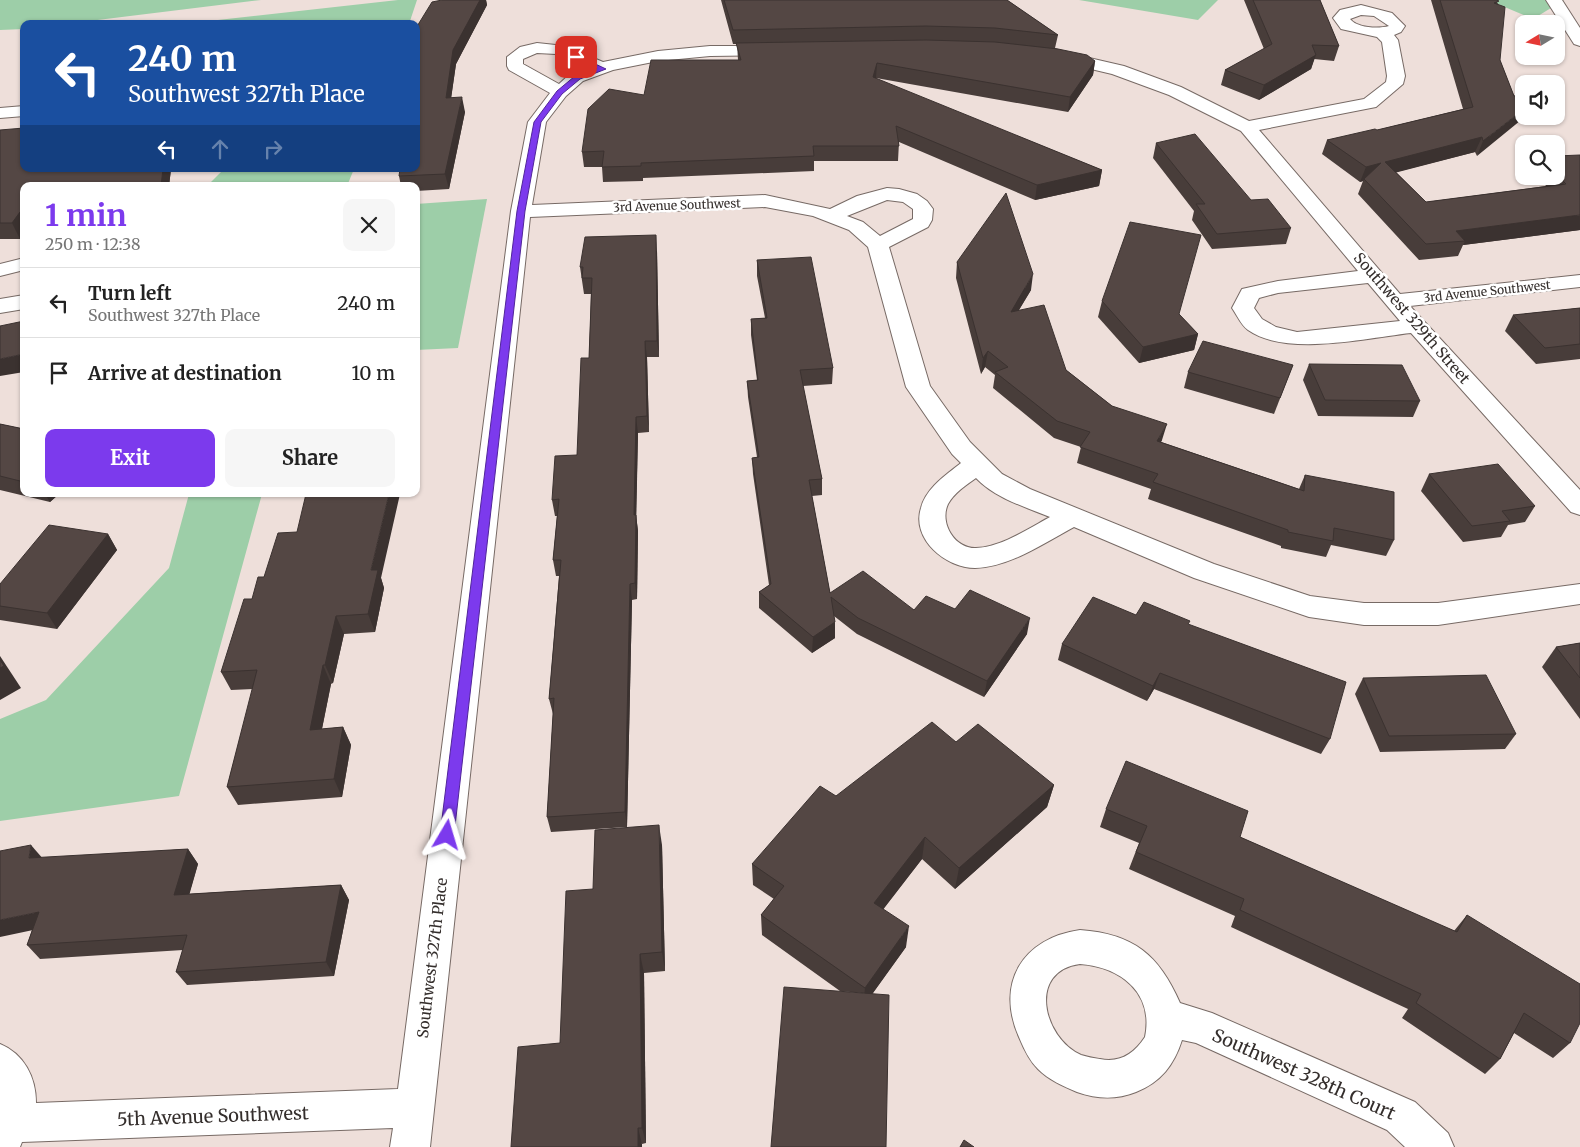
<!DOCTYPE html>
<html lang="en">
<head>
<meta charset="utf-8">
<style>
  :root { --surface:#fff; --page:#f6f6f6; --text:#222; --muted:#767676; --line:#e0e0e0; --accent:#7c3aed }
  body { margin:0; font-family:Merriweather,serif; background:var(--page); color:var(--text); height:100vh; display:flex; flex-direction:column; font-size:19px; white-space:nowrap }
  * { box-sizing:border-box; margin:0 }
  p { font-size:16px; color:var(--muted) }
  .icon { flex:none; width:28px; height:28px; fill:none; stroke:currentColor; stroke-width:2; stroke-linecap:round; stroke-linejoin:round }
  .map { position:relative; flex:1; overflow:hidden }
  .drawer { position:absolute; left:20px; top:182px; width:400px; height:315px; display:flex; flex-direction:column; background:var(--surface); border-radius:10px; box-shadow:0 1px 4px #0004 }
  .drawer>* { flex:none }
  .top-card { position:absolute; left:20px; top:20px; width:400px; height:152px; border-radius:10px; box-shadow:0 1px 4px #0004; background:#1a4fa0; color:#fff; overflow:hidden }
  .needle { width:32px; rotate:260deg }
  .controls { position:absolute; left:1515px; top:15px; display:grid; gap:10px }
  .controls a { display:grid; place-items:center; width:50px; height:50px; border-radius:10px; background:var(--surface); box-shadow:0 1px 4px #0004; font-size:25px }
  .pin { position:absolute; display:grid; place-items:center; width:42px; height:42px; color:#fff; margin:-21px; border-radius:10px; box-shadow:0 2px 8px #0006 }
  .me { position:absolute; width:55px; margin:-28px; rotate:7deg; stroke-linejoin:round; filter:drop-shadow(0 0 4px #0008) }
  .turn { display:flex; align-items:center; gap:18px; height:105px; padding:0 25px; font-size:22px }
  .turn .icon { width:65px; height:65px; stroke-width:2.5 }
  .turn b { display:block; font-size:35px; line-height:42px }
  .lanes { display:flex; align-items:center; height:48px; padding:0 25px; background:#0003; justify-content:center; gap:25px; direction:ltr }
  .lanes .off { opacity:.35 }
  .round { display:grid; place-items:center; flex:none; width:52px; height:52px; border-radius:10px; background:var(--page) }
  .head { display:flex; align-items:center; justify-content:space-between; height:85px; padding:0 25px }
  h1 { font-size:30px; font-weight:700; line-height:38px; color:var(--accent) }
  .cta { display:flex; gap:10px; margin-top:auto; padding:10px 25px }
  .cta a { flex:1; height:58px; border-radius:10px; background:var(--accent); color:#fff; font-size:20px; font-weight:700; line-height:58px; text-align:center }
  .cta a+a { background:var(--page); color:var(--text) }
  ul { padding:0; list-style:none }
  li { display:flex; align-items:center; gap:15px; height:70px; padding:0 25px; border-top:1px solid var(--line) }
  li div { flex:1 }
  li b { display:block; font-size:19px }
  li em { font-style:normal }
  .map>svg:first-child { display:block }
  .green { fill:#9dcea8 }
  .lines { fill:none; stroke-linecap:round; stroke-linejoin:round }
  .minor-casing { stroke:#776a65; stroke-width:2 }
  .minor { fill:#fff; fill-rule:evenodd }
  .wall { fill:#483d3a }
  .shaded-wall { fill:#3b3230 }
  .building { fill:#544744; stroke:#3b3230 }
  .route { fill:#7c3aed; stroke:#51269a }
  .labels { text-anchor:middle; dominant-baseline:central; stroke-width:5; stroke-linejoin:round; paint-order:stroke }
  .far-street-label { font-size:12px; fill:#342e2c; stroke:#fff }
  .street-label { font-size:15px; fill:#342e2c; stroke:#fff }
  .near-street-label { font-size:18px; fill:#342e2c; stroke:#fff }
</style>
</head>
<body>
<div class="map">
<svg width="1580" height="1147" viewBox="0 0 1580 1147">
  <rect width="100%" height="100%" fill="#eedfda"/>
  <g class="green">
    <path d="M0,0H261L65,24H24V29L0,30Z"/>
    <path d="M398,0H417L409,24H315L314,21L200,22Z"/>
    <path d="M1079,0H1218L1198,20Z"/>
    <path d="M1488,0H1564L1533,19Z"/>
    <path d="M224,169H354L347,186H207Z"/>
    <path d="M487,199L458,348L416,350V204Z"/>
    <path d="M189,494H262L179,796L0,821V719L46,700L169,568Z"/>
  </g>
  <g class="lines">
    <defs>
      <g id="minor">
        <path d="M1546,0H1562L1580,28V46L1574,44Z"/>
        <path d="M1361,5L1392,13L1405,26L1401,32L1394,35L1398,40L1405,76L1403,84L1376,107L1259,130L1400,294L1580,275V287L1410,306L1580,490V515L1571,512L1411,333C1366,338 1286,357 1248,330C1241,325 1237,315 1232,308L1242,289L1278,281L1358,271L1241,131L1169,95L1112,74L1053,60L1051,56L1053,52L1059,51L1124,66L1181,87L1249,121L1364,99L1386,82L1387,76L1382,42L1377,37L1341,29L1333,18L1340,10ZM1361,15L1374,16L1389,26C1378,29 1357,28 1350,19ZM1368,283L1400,321L1297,332L1276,327L1262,319L1254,308L1259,298L1278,293Z"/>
        <path d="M537,43L565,46L603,62L658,51L710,46H780L782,50L780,54L774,55L710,56L658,61L613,70L583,81L566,96L546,122L532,205L765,195L830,209L857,196L887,188L899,189L917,194L927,201L933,209L932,220L928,227L889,247L930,386L970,442L1002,474L1030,489L1214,564L1310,596L1364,603H1438L1580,584V604L1438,625H1364L1309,617L1194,578L1074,527C1044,543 1010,567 975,568C946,568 911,539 921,508C926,488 946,475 961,463L952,454L906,387L868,247L849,230L813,216L765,207L530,217L430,1147H390L393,1128L22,1142L20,1147H0V1044C24,1054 36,1077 36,1103L398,1089L511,211L528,122L550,93L509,70L507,66V57L520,47ZM537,53L556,54L587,68L571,73L559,84L523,64V59ZM887,200L903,202L913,209V219L880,236L863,222L847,216ZM976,478C995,498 1025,507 1050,517C1028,529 1001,547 976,548C955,549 939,523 948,504C954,493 966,485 976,478Z"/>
        <path d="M24,106V116L0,118V108Z"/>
        <path d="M24,258V270L0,276V264Z"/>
        <path d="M24,295V309L0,313V299Z"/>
        <path d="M1080,930C1134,934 1159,955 1180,1003L1212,1013L1415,1102L1448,1133L1454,1147H1405L1387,1130L1196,1043L1182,1040C1174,1065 1161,1082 1136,1092C1116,1100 1097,1099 1077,1092C1063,1086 1049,1080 1038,1069C1029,1060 1024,1049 1019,1037C995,983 1023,938 1080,930ZM1080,964C1121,967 1154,993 1145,1037C1134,1054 1120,1063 1100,1059C1094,1058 1087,1057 1081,1055C1043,1038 1027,971 1080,964Z"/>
      </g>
    </defs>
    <use href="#minor" class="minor-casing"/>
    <use href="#minor" class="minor"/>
  </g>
  <g class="wall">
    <path d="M442,0H486L487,5L456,64L451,98L465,112L449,189L416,191V186H401L399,176L416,169Z"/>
    <path d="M721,0H1007L1058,35L1055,48L1095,61L1093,75L1068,112L876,78V79L1102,170L1099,186L1035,200L899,142L898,161H814V171L643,178V181L603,182L602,167H584L582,152L644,95L738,60L737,44H733Z"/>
    <path d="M1244,0H1320L1339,46L1334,61L1314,59L1311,69L1259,100L1221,85L1225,70L1264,49Z"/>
    <path d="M1431,0H1496L1498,4L1500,60L1514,96L1477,156L1475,152L1396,172L1426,202L1546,186L1538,176H1556V156L1580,230L1463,245L1458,256L1419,260L1358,194L1363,181L1360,182L1322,154L1327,140L1377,130L1463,109Z"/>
    <path d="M0,130L171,169L169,186H24V233L20,239H0Z"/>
    <path d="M1156,143L1251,200L1291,228L1286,244L1212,249L1192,220L1194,211L1153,158Z"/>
    <path d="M657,251L659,357H647L649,432L638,433L636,515L638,531L637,599L632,600L627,827L551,832L547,817L553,714L549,699L559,576H556L553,560L557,516H555L552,500L577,455L589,358L591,294H584L580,267Z"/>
    <path d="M757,260L833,368L832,384L803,386L822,479V495L812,496L830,593L914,610L955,609L1027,634L984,697L857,634L834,616L835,638L812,653L759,608V592L769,585L753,474L752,458L757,457L748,397L747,381L757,380L751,335V319L765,318L757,276Z"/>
    <path d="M957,262L1031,290L1019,310L1066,370L1112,406L1162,440L1161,442L1299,489L1305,475L1394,540L1386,556L1331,545L1326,557L1281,548V546L1148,499L1151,489L1077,463L1081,447L1054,438L993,388L995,375L985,367L981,374L956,278Z"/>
    <path d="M1102,301L1179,314L1198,334L1194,350L1139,363L1098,317Z"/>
    <path d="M1580,308V359L1536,364L1505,331L1513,315Z"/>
    <path d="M1309,364L1420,401L1413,417L1318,416L1303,380Z"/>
    <path d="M1293,365L1274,414L1184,388L1188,372Z"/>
    <path d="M0,424L24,429V494H59L50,502L0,490Z"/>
    <path d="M1429,474L1535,506L1525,522L1508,525L1501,537L1463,542L1421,491Z"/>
    <path d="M297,532L381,578L384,588L375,632L344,634L333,683L331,684L322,729L343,727L351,745L342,797L238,805L227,787L253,689L231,690L221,672L252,599L264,577Z"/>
    <path d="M108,534L117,550L57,629L0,620V584Z"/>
    <path d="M1136,615L1188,625L1330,739L1321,754L1154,689L1147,701L1058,660L1062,644Z"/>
    <path d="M1580,643V719L1542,667L1556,647Z"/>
    <path d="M1363,678L1516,734L1505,749L1380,752L1355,694Z"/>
    <path d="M956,742L1054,785L1047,807L955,889L922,859L883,909L906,947L872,994L840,991L762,935L761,915L774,899L753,885L752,864L836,796Z"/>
    <path d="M1106,809L1240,837L1454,931L1467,915L1570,1043L1553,1058L1514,1033L1500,1059L1485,1074L1402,1018L1408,1009L1231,927L1235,916L1129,869L1139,843L1100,827Z"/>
    <path d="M662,845L665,971L644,973L646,1143L642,1144L560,1043L593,889Z"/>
    <path d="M188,849L198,864L189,894L341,885L349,900L334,976L187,985L176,972L183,950L40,959L27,945L32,930L42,858Z"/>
  </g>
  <g class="shaded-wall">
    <path d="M480,0H486L487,5L456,64L449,113L446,98L453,50Z"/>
    <path d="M1316,55L1311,69L1259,100L1264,85Z"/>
    <path d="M1095,61L1093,75L1068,112L1070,97Z"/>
    <path d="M877,63L876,78L872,92L873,77Z"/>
    <path d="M462,97L465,112L449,189L445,174Z"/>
    <path d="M1524,109V116H1526L1477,156L1483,141Z"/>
    <path d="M1482,137L1475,152L1379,177L1385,162Z"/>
    <path d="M1381,163L1364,179L1363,181L1360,182L1366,167Z"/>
    <path d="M163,169H171L169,186H161Z"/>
    <path d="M1102,170L1099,186L1035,200L1037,185Z"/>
    <path d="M20,212L24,221V233L20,239L12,223Z"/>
    <path d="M1580,215V230L1463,245L1465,241L1456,231Z"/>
    <path d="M656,235L657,251L659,357L657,341Z"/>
    <path d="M1033,274L1031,290L1008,328L1011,312Z"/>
    <path d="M1198,334L1194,350L1139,363L1143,347Z"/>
    <path d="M645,341L647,357L649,432L647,416Z"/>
    <path d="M988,351L985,367L981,374L983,358Z"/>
    <path d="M24,354V372L0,376V359Z"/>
    <path d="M636,417L638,433L636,531L634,515Z"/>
    <path d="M1167,424L1162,440L1152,457L1157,441Z"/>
    <path d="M45,494H59L50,502Z"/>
    <path d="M389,494H400L381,578L384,588L375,632L368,614L371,570Z"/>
    <path d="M636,515L638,531L637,599L635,583Z"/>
    <path d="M108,534L117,550L57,629L47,613Z"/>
    <path d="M630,584L632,600L627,827L625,812Z"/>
    <path d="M336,616L344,634L333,683L325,665Z"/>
    <path d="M1030,618L1027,634L984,697L987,681Z"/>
    <path d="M835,622V638L812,653L813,637Z"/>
    <path d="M0,656L21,688L0,700Z"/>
    <path d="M323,665L331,684L318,748L310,730Z"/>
    <path d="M1160,673L1154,689L1147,701L1153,686Z"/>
    <path d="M343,727L351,745L342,797L334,779Z"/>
    <path d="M1054,785L1047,807L955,889L959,868Z"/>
    <path d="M659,825L662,845L665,971L662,952Z"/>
    <path d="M925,837L922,859L872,924L874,903Z"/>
    <path d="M31,845L44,860L29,858Z"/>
    <path d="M188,849L198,864L185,910L174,895Z"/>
    <path d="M341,885L349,900L334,976L326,962Z"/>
    <path d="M39,912L52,926L0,937V920Z"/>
    <path d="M909,926L906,947L863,1007L865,988Z"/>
    <path d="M640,954L644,973L646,1143L642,1128Z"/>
    <path d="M638,1128L642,1144V1147H638Z"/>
  </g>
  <g class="building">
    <path d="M442,0H480L453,50L446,98L462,97L445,174L399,176L400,169H416V28L432,2Z"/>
    <path d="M724,0H1007L1058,35L995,28L926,26L733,30Z"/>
    <path d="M1253,0H1320L1339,46L1312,45L1316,55L1264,85L1225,70L1272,44Z"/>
    <path d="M1440,0H1496L1499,1L1494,3L1505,7L1500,60L1514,96L1524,94V109L1483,141L1482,137L1385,162L1426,202L1566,184L1556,174V156L1580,155V215L1456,231L1465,241L1426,244L1364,179L1381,163L1366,167L1327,140L1375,129L1377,130L1473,107Z"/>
    <path d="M926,40L995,42L1058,49L1087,55L1095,61L1070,97L877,63L873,77L1102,170L1037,185L896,126L899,146H813L814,156L641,163V166L602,167L604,151L582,152L588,109L609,89L644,95L651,60H741L736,43Z"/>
    <path d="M24,128V169H163L161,186H24V212H20L12,223H0V130Z"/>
    <path d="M1195,134L1251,200L1268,199L1291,228L1217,234L1196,204H1205L1156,143Z"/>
    <path d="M1006,193L1033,274L1011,312L1044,305L1066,370L1112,406L1167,424L1157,441L1304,491L1305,475L1394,492V540L1334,528L1333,541L1288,532V530L1153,482L1158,474L1080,447L1090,432L1057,421L995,372L1008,367L988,351L983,358L957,262Z"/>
    <path d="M1130,222L1201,235L1179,314L1198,334L1143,347L1102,301Z"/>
    <path d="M656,235L657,341H645L647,416L636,417L634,515H636L635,583L630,584L625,812L547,817L554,698L549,699L561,560H553L559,499L552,500L555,456L577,455L581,358H589L592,278H582L583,267H580L585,237Z"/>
    <path d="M811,257L833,368L800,370L822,479L809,480L830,593L863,571L914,610L926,596L955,609L970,590L1030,618L987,681L858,618L831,597L835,622L813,637L759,592L771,584L752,458L759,457L747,381L758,380L751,319L767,318L757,260Z"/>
    <path d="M1580,308V344L1545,348L1513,315Z"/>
    <path d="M24,321V354L0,359V326Z"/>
    <path d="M1203,341L1293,365L1280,398L1188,372Z"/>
    <path d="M1309,364L1402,365L1420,401L1325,400Z"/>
    <path d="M0,424L24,429V482L0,476Z"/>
    <path d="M1498,464L1535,506L1502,511L1510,521L1472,526L1429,474Z"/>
    <path d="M306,494H389L371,570H378L368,614L336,616L325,665H323L310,730L343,727L334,779L227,787L257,670L221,672L244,599H252L258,577H264L278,533L297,532Z"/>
    <path d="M49,525L108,534L47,613L0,606V584Z"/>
    <path d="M1093,597L1136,615L1144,602L1190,621L1188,624L1346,682L1330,739L1160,673L1153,686L1062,644Z"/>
    <path d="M1580,643V678L1556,647Z"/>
    <path d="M0,660L4,666L0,668Z"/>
    <path d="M1486,675L1516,734L1389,736L1363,678Z"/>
    <path d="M932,722L956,742L978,724L1054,785L959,868L925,837L874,903L909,926L865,988L761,915L784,886L752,864L820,786L836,796Z"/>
    <path d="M1126,761L1248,811L1240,837L1457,932L1467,915L1580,984V1023L1570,1043L1524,1013L1500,1059L1416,1003L1421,994L1240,910L1244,899L1136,852L1147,826L1106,809Z"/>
    <path d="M659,825L662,952L640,954L642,1128H638V1147H511L518,1047L560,1043L566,891L593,889L595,830Z"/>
    <path d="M31,845L29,858L188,849L174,895L341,885L326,962L176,972L187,935L27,945L39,912L0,920V851Z"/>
    <path d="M784,987L889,995L886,1147H771Z"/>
    <path d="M964,1140L974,1147H960Z"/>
  </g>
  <path class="route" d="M576,55L606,69L580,79L562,94L541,122L525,211L454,835L452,840L447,841L442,840L440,835L517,211L534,122L557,91L575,76L597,68L574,58Z"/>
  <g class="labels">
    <g class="far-street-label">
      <text transform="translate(677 205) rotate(-2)">3rd Avenue Southwest</text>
      <text transform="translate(1487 291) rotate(-6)">3rd Avenue Southwest</text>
    </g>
    <g class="street-label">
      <text transform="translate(1412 318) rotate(49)">Southwest 329th Street</text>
      <text transform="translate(432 958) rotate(-83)">Southwest 327th Place</text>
    </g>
    <g class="near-street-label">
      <text transform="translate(1304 1074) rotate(24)">Southwest 328th Court</text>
      <text transform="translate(213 1116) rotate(-2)">5th Avenue Southwest</text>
    </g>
  </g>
</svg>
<div class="controls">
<a><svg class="needle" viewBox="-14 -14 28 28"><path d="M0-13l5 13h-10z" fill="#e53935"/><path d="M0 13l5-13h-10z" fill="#767676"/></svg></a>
<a><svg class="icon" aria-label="sound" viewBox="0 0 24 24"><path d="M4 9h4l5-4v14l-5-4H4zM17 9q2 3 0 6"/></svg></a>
<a><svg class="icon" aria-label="search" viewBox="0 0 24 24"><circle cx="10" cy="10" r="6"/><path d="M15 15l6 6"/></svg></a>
</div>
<div class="pin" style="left:576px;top:57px;background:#d93025"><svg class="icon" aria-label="arrive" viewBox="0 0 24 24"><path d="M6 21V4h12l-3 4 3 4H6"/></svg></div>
<svg class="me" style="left:447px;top:835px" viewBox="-20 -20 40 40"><path d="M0-17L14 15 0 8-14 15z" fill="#7c3aed" stroke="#fff" stroke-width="4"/></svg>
<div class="top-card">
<div class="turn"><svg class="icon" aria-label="left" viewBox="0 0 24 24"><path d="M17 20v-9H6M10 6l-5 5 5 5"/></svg><div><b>240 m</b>Southwest 327th Place</div></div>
<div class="lanes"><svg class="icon" aria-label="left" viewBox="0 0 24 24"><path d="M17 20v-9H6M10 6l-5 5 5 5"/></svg><svg class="icon off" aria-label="ahead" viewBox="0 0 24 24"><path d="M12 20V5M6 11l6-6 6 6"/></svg><svg class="icon off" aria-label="right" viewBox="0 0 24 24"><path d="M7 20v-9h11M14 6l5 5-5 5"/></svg></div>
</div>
<section class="drawer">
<div class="head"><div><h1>1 min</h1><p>250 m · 12:38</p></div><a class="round"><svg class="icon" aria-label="close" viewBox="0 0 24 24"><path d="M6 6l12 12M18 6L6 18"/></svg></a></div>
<ul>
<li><svg class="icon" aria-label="left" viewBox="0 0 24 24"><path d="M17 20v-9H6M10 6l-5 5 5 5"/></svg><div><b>Turn left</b><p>Southwest 327th Place</p></div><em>240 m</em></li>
<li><svg class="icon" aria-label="arrive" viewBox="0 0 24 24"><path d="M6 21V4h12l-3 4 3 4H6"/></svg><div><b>Arrive at destination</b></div><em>10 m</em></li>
</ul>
<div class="cta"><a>Exit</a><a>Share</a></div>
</section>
</div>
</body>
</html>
